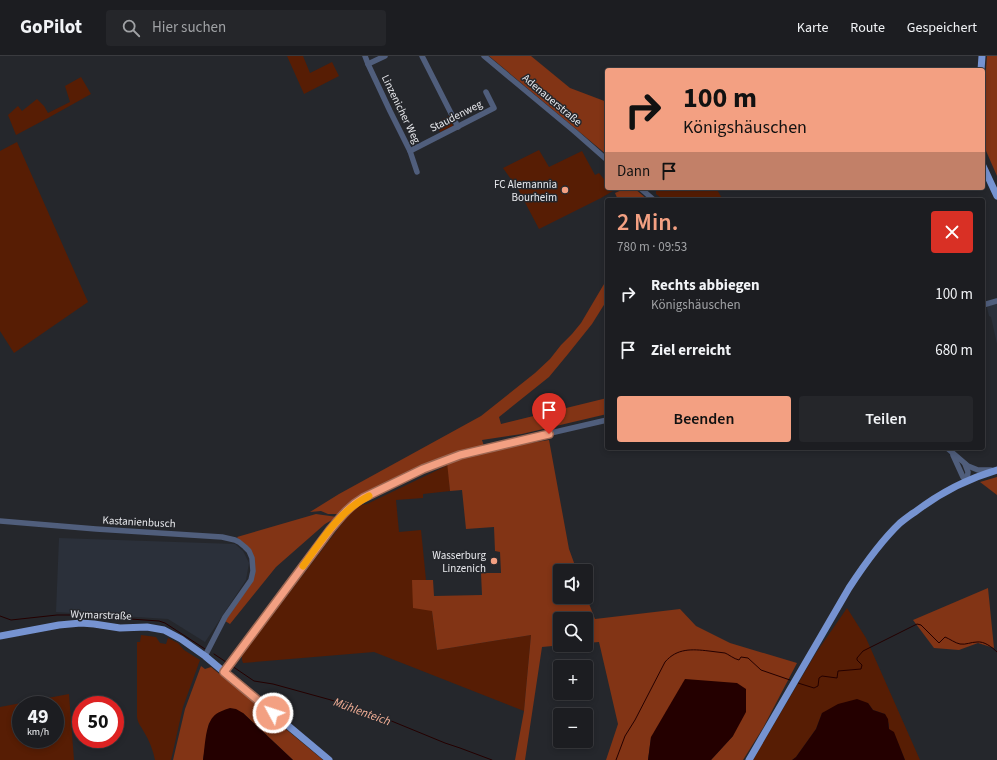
<!DOCTYPE html>
<html lang="de">
<head>
<meta charset="utf-8">
<style>
  :root { --surface:#1c1d21; --page:#25262a; --text:#f1f3f6; --muted:#a0a2a5; --line:#3a3b3f; --accent:#f3a082 }
  body { margin:0; font-family:"Source Sans 3",sans-serif; background:var(--page); color:var(--text); height:100vh; display:flex; flex-direction:column; font-size:15px; white-space:nowrap }
  * { box-sizing:border-box; margin:0 }
  p { font-size:13px; color:var(--muted) }
  .icon { flex:none; width:22px; height:22px; fill:none; stroke:currentColor; stroke-width:2; stroke-linecap:round; stroke-linejoin:round }
  .map { position:relative; flex:1; overflow:hidden }
  .side { position:absolute; left:605px; top:142px; width:380px; height:252px; display:flex; flex-direction:column; background:var(--surface); border-radius:4px; box-shadow:0 2px 6px #0003,0 0 0 1px var(--line) }
  .side>* { flex:none }
  .hud { position:absolute; left:605px; top:12px; width:380px; height:122px; border-radius:4px; box-shadow:0 2px 6px #0003,0 0 0 1px var(--line); background:#f3a082; color:#111; overflow:hidden }
  .fabs { position:absolute; left:553px; top:508px; display:grid; gap:8px }
  .fabs a { display:grid; place-items:center; width:40px; height:40px; border-radius:4px; background:var(--surface); box-shadow:0 2px 6px #0003,0 0 0 1px var(--line); font-size:20px }
  .speed { position:absolute; left:12px; top:640px; display:flex; gap:8px; font-size:20px; font-weight:700; text-align:center }
  .speed>* { display:grid; place-content:center; width:52px; height:52px; border-radius:50%; background:var(--surface); box-shadow:0 2px 6px #0003,0 0 0 1px var(--line); line-height:1 }
  .speed small { font-size:10px; font-weight:400 }
  .speed .limit { border:6px solid #d22; background:#fff; color:#111 }
  .pin { position:absolute; display:grid; place-items:center; width:34px; height:34px; color:#fff; margin:-41px -17px; border-radius:50% 50% 50% 0; rotate:-45deg; box-shadow:0 0 4px #0007 }
  .pin .icon { rotate:45deg }
  .me { position:absolute; width:44px; margin:-22px; rotate:310deg; stroke-linejoin:round; filter:drop-shadow(0 0 3px #0008) }
  .turn { display:flex; align-items:center; gap:14px; height:84px; padding:0 12px; font-size:18px }
  .turn .icon { width:52px; height:52px; stroke-width:2.5 }
  .turn b { display:block; font-size:28px; line-height:34px }
  .then { display:flex; align-items:center; height:38px; padding:0 12px; background:#0003; gap:8px; font-size:15px }
  .round { display:grid; place-items:center; flex:none; width:42px; height:42px; border-radius:4px; background:var(--page) }
  .overview { display:flex; align-items:center; justify-content:space-between; height:68px; padding:0 12px }
  h1 { font-size:24px; font-weight:600; line-height:30px; color:var(--accent) }
  .action { display:flex; gap:8px; margin-top:auto; padding:8px 12px }
  .action a { flex:1; height:46px; border-radius:4px; background:var(--accent); color:#111; font-size:16px; font-weight:600; line-height:46px; text-align:center }
  .action a+a { background:var(--page); color:var(--text) }
  ul { padding:0; list-style:none }
  li { display:flex; align-items:center; gap:12px; height:56px; padding:0 12px }
  li div { flex:1 }
  li b { display:block; font-size:15px }
  li em { font-style:normal }
  header { display:flex; align-items:center; gap:24px; box-sizing:border-box; height:56px; padding:0 20px; background:var(--surface); border-bottom:1px solid var(--line) }
  header strong { font-size:19px }
  nav { display:flex; gap:22px; margin-inline-start:auto; font-size:14px }
  .search { width:280px; height:36px; background:var(--page); display:flex; align-items:center; gap:10px; box-sizing:border-box; padding:0 14px; border-radius:4px; color:var(--muted); font-size:15px }
  .map>svg:first-child { display:block }
  .built { fill:#2b303a }
  .green { fill:#571d04; fill-rule:evenodd }
  .forest { fill:#823415 }
  .water { fill:#240000 }
  .lines { fill:none; stroke-linecap:round; stroke-linejoin:round }
  .stream { stroke:#240000; stroke-width:1 }
  .minor { stroke:#505e7c; stroke-width:5.5 }
  .major { stroke:#7693d1; stroke-width:7 }
  .route-casing { stroke:#9e6854; stroke-width:10 }
  .route { stroke:#f3a082; stroke-width:7 }
  .slow { stroke:#f59e0b; stroke-width:7 }
  .poi-dot { fill:#f3a082; stroke:#25272c; stroke-width:1.5 }
  .labels { text-anchor:middle; dominant-baseline:central; stroke-width:3; stroke-linejoin:round; paint-order:stroke }
  .street-label { font-size:11px; fill:#e8e9ed; stroke:#25272c }
  .poi-label { font-size:11px; fill:#e8e9ed; stroke:#25272c; text-anchor:end }
  .water-label { font-size:12px; font-style:italic; fill:#f6b198; stroke:#25272c }
</style>
</head>
<body>
<header>
<strong>GoPilot</strong>
<div class="search"><svg class="icon" aria-label="search" viewBox="0 0 24 24"><circle cx="10" cy="10" r="6"/><path d="M15 15l6 6"/></svg>Hier suchen</div>
<nav><a>Karte</a><a>Route</a><a>Gespeichert</a></nav>
</header>
<div class="map">
<svg width="997" height="704" viewBox="0 0 997 704">
  <rect width="100%" height="100%" fill="#25272c"/>
  <g class="built">
    <path d="M997,247V288L991,261L989,260L987,252L988,250Z"/>
    <path d="M59,482L235,488L243,495L249,507L246,524L205,586L168,563L56,556Z"/>
  </g>
  <g class="green">
    <path d="M287,0H303L310,17L332,6L339,20L304,38Z"/>
    <path d="M81,21L91,38L48,62L16,79L8,59L18,50L22,55L37,43L44,50L48,57L70,46L65,30Z"/>
    <path d="M449,60L453,70L440,76L436,67L445,62L446,64L448,63L447,61Z"/>
    <path d="M17,86L88,246L14,297L0,275V95Z"/>
    <path d="M539,94L549,111L582,95L595,119L599,117L607,127V132H611L613,135L601,142L539,173L518,133L503,112Z"/>
    <path d="M656,132H716L723,144H664L656,138Z"/>
    <path d="M448,409L450,435L423,438V442L396,444L399,476L421,474L426,524H412L432,555L437,594L531,579L524,655L374,596L243,607L242,604V599L350,457L360,449L367,448Z"/>
    <path d="M847,552L866,582L920,704H905L898,687L889,673V669L885,658L873,654L868,647L822,657L816,673L796,701L792,704H753L816,597Z"/>
    <path d="M141,579L156,581L160,587L166,588L168,582L178,587L184,594L200,604L183,651L171,704H155C153,694 149,684 144,676C141,670 138,668 137,661V586H140Z"/>
    <path d="M69,638L74,704H0V651ZM21,649H55V683H21Z"/>
  </g>
  <g class="forest">
    <path d="M489,0H531L570,32L607,46V99Z"/>
    <path d="M987,0H997V120L983,88V54Z"/>
    <path d="M626,132H634L648,144H618L615,137Z"/>
    <path d="M607,223V244L592,268L568,298L549,321L499,361L501,368L607,342V358L522,378L482,384L484,390L454,399L343,455L338,458H328L321,455L310,456L339,438L481,360L535,317L550,303L561,289L572,278L581,267Z"/>
    <path d="M549,384L569,493L577,515H560V541L586,540L595,563L680,553L696,570L730,587L797,607L763,672L743,704H711L733,680L651,681L648,704H606L618,668L599,586L586,587V563H560V589H563L542,591L525,704H515L524,655L531,579L437,594L432,555L413,552L412,524H433L434,540L482,539L481,517H501L500,496L495,495L494,471L466,473L462,434L450,435L447,406L486,394Z"/>
    <path d="M997,421V439L980,426Z"/>
    <path d="M316,458L337,461L325,468L276,511L230,568L225,565L250,529L254,505L237,481Z"/>
    <path d="M988,532L994,592L978,587L959,594L934,592L913,564Z"/>
    <path d="M201,610L205,613L211,611L323,704H293L243,657L209,667L203,704H173L185,653Z"/>
  </g>
  <g class="water">
    <path d="M685,623L737,627L746,633V656L733,680L711,704H648L651,681Z"/>
    <path d="M857,643L868,647L873,654L885,658L888,663L889,673L894,676L905,704H792L796,701L816,673L822,657L838,648Z"/>
    <path d="M230,652L236,653L243,657L293,704H203C205,692 205,670 213,661C217,656 224,654 230,652Z"/>
  </g>
  <g class="lines">
    <g class="stream">
      <path d="M0,560L11,564L57,559H73L159,565L165,567L205,593"/>
      <path d="M214,598L226,606"/>
      <path d="M232,610L254,625L273,628L331,644L372,657L445,687L460,692L492,704"/>
      <path d="M798,627L814,632L818,630L819,622L822,620L837,622L838,615L861,613L862,609L857,604V602L863,595L917,568L921,569L939,587L945,581C950,583 955,587 960,588C966,589 971,586 977,586C984,585 992,591 997,596"/>
      <path d="M616,704L625,680L635,664L665,606C677,592 692,593 709,595C714,596 720,596 725,597C728,598 734,603 739,604L741,601L748,602L761,614L790,624"/>
    </g>
    <g class="minor">
      <path d="M365,0L368,8L390,55L410,95L417,116"/>
      <path d="M422,0L458,71"/>
      <path d="M484,0L574,75L607,104"/>
      <path d="M368,8L385,0"/>
      <path d="M410,95L494,52L486,36"/>
      <path d="M640,132L654,144"/>
      <path d="M983,249L997,245"/>
      <path d="M947,392L968,410L978,414H991"/>
      <path d="M953,399L963,421L967,424"/>
      <path d="M965,408L968,416L967,424"/>
      <path d="M0,465L96,473L222,481L235,484L239,486L245,491L249,495L252,502L253,515L251,524L225,561L205,600"/>
      <path d="M224,616L330,474L342,459L359,445L423,413L446,403L464,397L607,364"/>
    </g>
    <g class="major">
      <path d="M981,14L982,0"/>
      <path d="M983,110L997,140"/>
      <path d="M0,580L59,569L81,567L94,568L120,572L147,571L164,574L181,583L205,600L329,704"/>
      <path d="M749,704L849,532C864,509 880,486 900,467C905,463 910,459 915,456C941,436 966,423 997,414"/>
    </g>
  </g>
  <g class="lines">
    <defs>
      <path id="route" d="M273,657L224,616L330,474C340,462 349,450 363,442L423,413L460,399L549,378"/>
    </defs>
    <use href="#route" class="route-casing"/>
    <use href="#route" class="route"/>
    <path class="slow" d="M303,510C322,484 339,455 369,440"/>
  </g>
  <g class="poi-dot">
    <circle cx="565" cy="134" r="4"/>
    <circle cx="494" cy="505" r="4"/>
  </g>
  <g class="labels">
    <g class="street-label">
      <text transform="translate(552 44) rotate(40)">Adenauerstraße</text>
      <text transform="translate(401 53) rotate(64)">Linzenicher Weg</text>
      <text transform="translate(456 60) rotate(-27)">Staudenweg</text>
      <text transform="translate(139 466) rotate(3)">Kastanienbusch</text>
      <text transform="translate(101 559) rotate(2)">Wymarstraße</text>
    </g>
    <g class="poi-label">
      <text x="557" y="128">FC Alemannia<tspan x="557" dy="13">Bourheim</tspan></text>
      <text x="486" y="499">Wasserburg<tspan x="486" dy="13">Linzenich</tspan></text>
    </g>
    <g class="water-label">
      <text transform="translate(362 656) rotate(20)">Mühlenteich</text>
    </g>
  </g>
</svg>
<div class="fabs">
<a><svg class="icon" aria-label="sound" viewBox="0 0 24 24"><path d="M4 9h4l5-4v14l-5-4H4zM17 9q2 3 0 6"/></svg></a>
<a><svg class="icon" aria-label="search" viewBox="0 0 24 24"><circle cx="10" cy="10" r="6"/><path d="M15 15l6 6"/></svg></a>
<a>+</a>
<a>−</a>
</div>
<div class="speed"><div>49<small>km/h</small></div><div class="limit">50</div></div>
<div class="pin" style="left:549px;top:378px;background:#d93025"><svg class="icon" aria-label="arrive" viewBox="0 0 24 24"><path d="M6 21V4h12l-3 4 3 4H6"/></svg></div>
<svg class="me" style="left:273px;top:657px" viewBox="-20 -20 40 40"><circle r="17" fill="#f3a082" stroke="#fff" stroke-width="3"/><path d="M0-11L8 9 0 5-8 9z" fill="#fff"/></svg>
<div class="hud">
<div class="turn"><svg class="icon" aria-label="right" viewBox="0 0 24 24"><path d="M7 20v-9h11M14 6l5 5-5 5"/></svg><div><b>100 m</b>Königshäuschen</div></div>
<div class="then">Dann<svg class="icon" aria-label="arrive" viewBox="0 0 24 24"><path d="M6 21V4h12l-3 4 3 4H6"/></svg></div>
</div>
<section class="side">
<div class="overview"><div><h1>2 Min.</h1><p>780 m · 09:53</p></div><a class="round" style="background:#d93025;color:#fff"><svg class="icon" aria-label="close" viewBox="0 0 24 24"><path d="M6 6l12 12M18 6L6 18"/></svg></a></div>
<ul>
<li><svg class="icon" aria-label="right" viewBox="0 0 24 24"><path d="M7 20v-9h11M14 6l5 5-5 5"/></svg><div><b>Rechts abbiegen</b><p>Königshäuschen</p></div><em>100 m</em></li>
<li><svg class="icon" aria-label="arrive" viewBox="0 0 24 24"><path d="M6 21V4h12l-3 4 3 4H6"/></svg><div><b>Ziel erreicht</b></div><em>680 m</em></li>
</ul>
<div class="action"><a>Beenden</a><a>Teilen</a></div>
</section>
</div>
</body>
</html>
